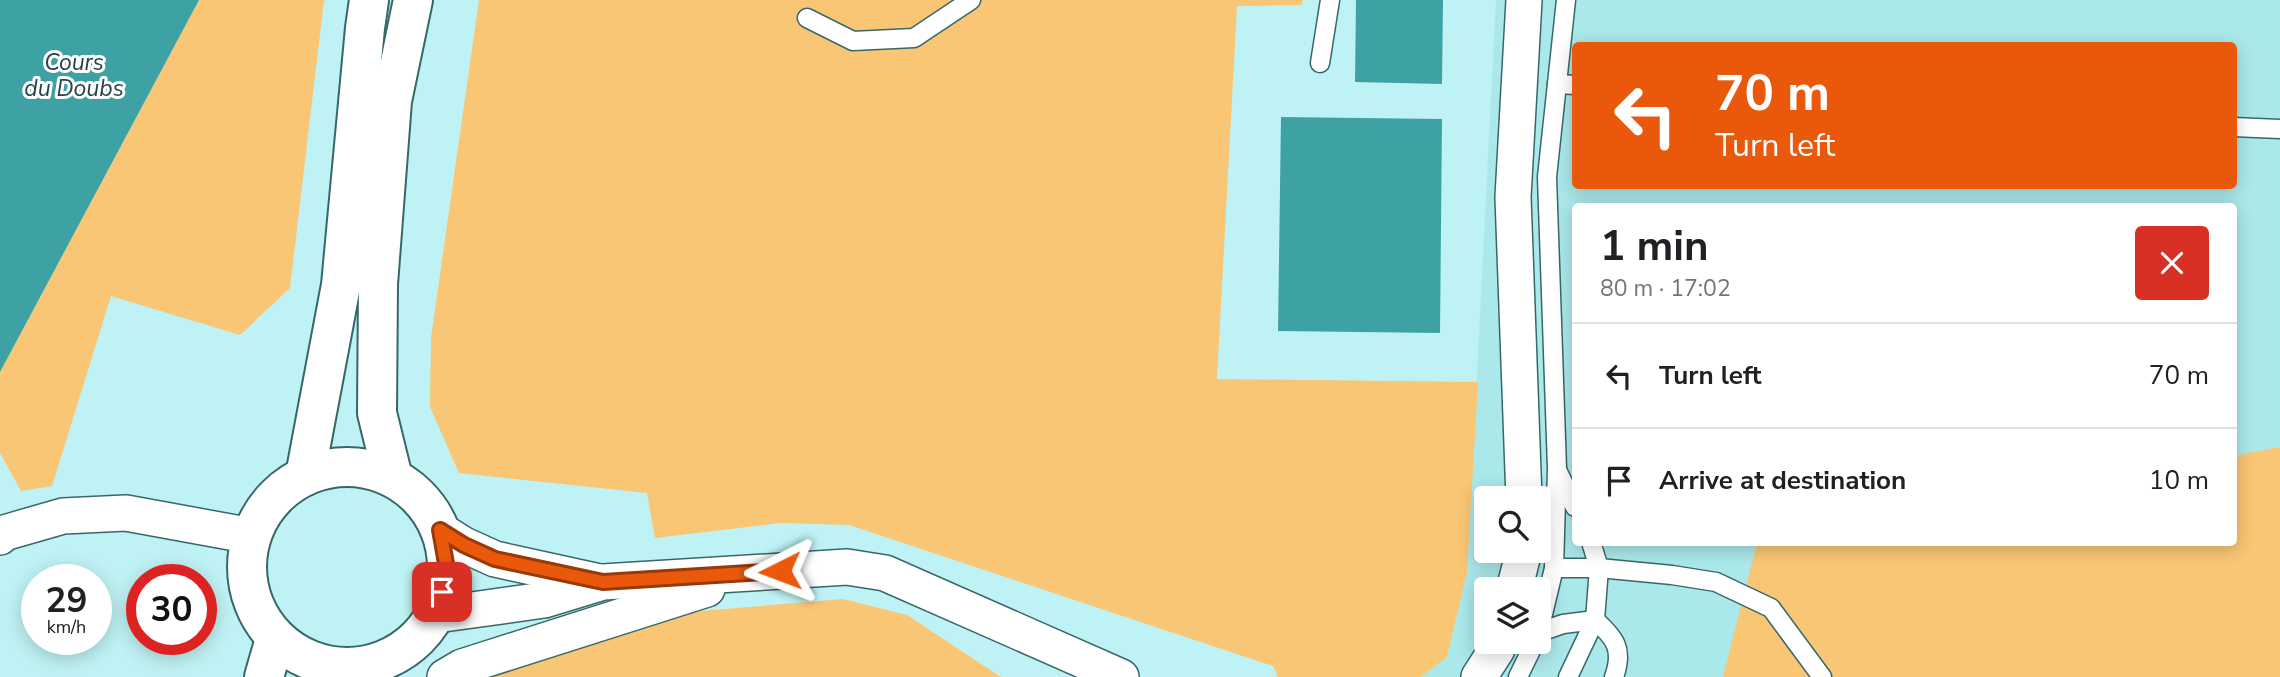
<!DOCTYPE html>
<html lang="en">
<head>
<meta charset="utf-8">
<style>
  :root { --surface:#fff; --page:#f2f2f2; --text:#202124; --muted:#757577; --line:#e0e0e0 }
  body { margin:0; font-family:"Nunito Sans",sans-serif; background:var(--page); color:var(--text); height:100vh; display:flex; flex-direction:column; font-size:26px; white-space:nowrap }
  * { box-sizing:border-box; margin:0 }
  p { font-size:23px; color:var(--muted) }
  .icon { flex:none; width:38px; height:38px; fill:none; stroke:currentColor; stroke-width:2; stroke-linecap:round; stroke-linejoin:round }
  .map { position:relative; flex:1; overflow:hidden }
  .details { position:absolute; left:1572px; top:203px; width:665px; height:343px; display:flex; flex-direction:column; background:var(--surface); border-radius:7px; box-shadow:0 4px 18px #0003 }
  .details>* { flex:none }
  .top-card { position:absolute; left:1572px; top:42px; width:665px; height:147px; border-radius:7px; box-shadow:0 4px 18px #0003; background:#ea580c; color:#fff; overflow:hidden }
  .controls { position:absolute; left:1474px; top:486px; display:grid; gap:14px }
  .controls a { display:grid; place-items:center; width:77px; height:77px; border-radius:7px; background:var(--surface); box-shadow:0 4px 18px #0003; font-size:35px }
  .speed { position:absolute; left:21px; top:564px; display:flex; gap:14px; font-size:35px; font-weight:700; text-align:center }
  .speed>* { display:grid; place-content:center; width:91px; height:91px; border-radius:50%; background:var(--surface); box-shadow:0 4px 18px #0003; line-height:1 }
  .speed small { font-size:18px; font-weight:400 }
  .speed .limit { border:10px solid #d22; background:#fff; color:#111 }
  .pin { position:absolute; display:grid; place-items:center; width:60px; height:60px; color:#fff; margin:-30px; border-radius:14px; box-shadow:0 4px 10px #0006 }
  .me { position:absolute; width:77px; margin:-38px; rotate:267deg; stroke-linejoin:round; filter:drop-shadow(0 0 5px #0008) }
  .turn { display:flex; align-items:center; gap:24px; height:147px; padding:0 28px; font-size:32px }
  .turn .icon { width:91px; height:91px; stroke-width:2.5 }
  .turn b { display:block; font-size:49px; line-height:60px }
  .round { display:grid; place-items:center; flex:none; width:74px; height:74px; border-radius:7px; background:var(--page) }
  .overview { display:flex; align-items:center; justify-content:space-between; height:119px; padding:0 28px }
  h1 { font-size:42px; font-weight:700; line-height:52px }
  ul { padding:0; list-style:none }
  li { display:flex; align-items:center; gap:21px; height:105px; padding:0 28px; border-top:2px solid var(--line) }
  li div { flex:1 }
  li b { display:block; font-size:26px }
  li em { font-style:normal }
  .map>svg:first-child { display:block }
  .built { fill:#abe8ea; fill-rule:evenodd }
  .green { fill:#f8c674 }
  .water { fill:#3ea2a5 }
  .lines { fill:none; stroke-linecap:round; stroke-linejoin:round }
  .lane-casing { stroke:#376869; stroke-width:21 }
  .street-casing { stroke:#376869; stroke-width:38 }
  .primary-casing { stroke:#376869; stroke-width:42 }
  .lane { stroke:#fff; stroke-width:18 }
  .street { stroke:#fff; stroke-width:35 }
  .primary { stroke:#fff; stroke-width:38 }
  .route-casing { stroke:#983908; stroke-width:18 }
  .route { stroke:#ea580c; stroke-width:12 }
  .labels { text-anchor:middle; dominant-baseline:central; stroke-width:6; stroke-linejoin:round; paint-order:stroke }
  .water-label { font-size:23px; font-style:italic; fill:#264445; stroke:#fff }
</style>
</head>
<body>
<div class="map">
<svg width="2280" height="677" viewBox="0 0 2280 677">
  <rect width="100%" height="100%" fill="#bff2f4"/>
  <path class="built" d="M1496,0H2280V677H1421L1447,657L1467,572ZM1575,46H2233V186H1575ZM1575,206H2233V542H1575ZM1486,499H1538V551H1486ZM1486,590H1538V642H1486Z"/>
  <g class="green">
    <path d="M199,0H324L290,288L240,335L111,296L52,486L21,491L0,453V372Z"/>
    <path d="M479,0H1303L1301,5L1237,6L1217,379L1478,382L1467,572L1447,657L1421,677H1278L1273,666L849,525L780,523L655,538L647,493L459,473L430,407L431,338Z"/>
    <path d="M2280,447V677H1723L1757,543L2233,542V456Z"/>
    <path d="M843,599L907,615L1001,677H473L677,613Z"/>
  </g>
  <g class="water">
    <path d="M0,0H199L0,372Z"/>
    <path d="M1356,0H1443L1442,84L1355,82Z"/>
    <path d="M1281,117L1442,119L1440,333L1278,331Z"/>
  </g>
  <g class="lines">
    <defs>
      <g id="lane">
        <path d="M807,18L853,41L914,38L971,0"/>
        <path d="M1320,63L1330,0"/>
        <path d="M1557,84L1575,85"/>
        <path d="M2233,127L2280,129"/>
        <path d="M1558,472L1575,507"/>
        <path d="M1554,568H1599L1672,575L1716,582L1771,608L1822,677"/>
        <path d="M1540,632L1563,624L1595,620C1615,638 1624,649 1614,677"/>
        <path d="M1538,635L1554,568L1557,468L1547,177L1566,0"/>
        <path d="M1518,677L1535,642"/>
        <path d="M1568,677L1595,620L1599,568L1591,542"/>
      </g>
      <g id="street">
        <path d="M1524,499L1513,197L1524,0"/>
        <path d="M440,530L464,545L495,559L600,582"/>
        <path d="M0,537L4,533L63,516L126,513L252,536"/>
        <path d="M1514,590L1524,551"/>
        <path d="M436,615L544,600L603,582L847,567L885,573L1121,677"/>
        <path d="M445,677L462,667L707,589"/>
        <path d="M1479,677L1497,649L1499,642"/>
      </g>
      <g id="primary">
        <circle cx="347" cy="567" r="100"/>
        <path d="M305,476L341,285L365,28L369,0"/>
        <path d="M393,478L377,413L378,284L392,101L413,0"/>
        <path d="M264,677L275,639"/>
      </g>
    </defs>
    <use href="#lane" class="lane-casing"/>
    <use href="#street" class="street-casing"/>
    <use href="#primary" class="primary-casing"/>
    <use href="#lane" class="lane"/>
    <use href="#street" class="street"/>
    <use href="#primary" class="primary"/>
  </g>
  <g class="lines">
    <defs>
      <path id="route" d="M442,592L447,569L440,530L464,545L495,559L603,582L780,571"/>
    </defs>
    <use href="#route" class="route-casing"/>
    <use href="#route" class="route"/>
  </g>
  <g class="labels">
    <g class="water-label">
      <text x="74" y="62">Cours<tspan x="74" dy="26">du Doubs</tspan></text>
    </g>
  </g>
</svg>
<div class="controls">
<a><svg class="icon" aria-label="search" viewBox="0 0 24 24"><circle cx="10" cy="10" r="6"/><path d="M15 15l6 6"/></svg></a>
<a><svg class="icon" aria-label="layers" viewBox="0 0 24 24"><path d="M12 4l9 5-9 5-9-5zM3 14l9 5 9-5"/></svg></a>
</div>
<div class="speed"><div>29<small>km/h</small></div><div class="limit">30</div></div>
<div class="pin" style="left:442px;top:592px;background:#d93025"><svg class="icon" aria-label="arrive" viewBox="0 0 24 24"><path d="M6 21V4h12l-3 4 3 4H6"/></svg></div>
<svg class="me" style="left:780px;top:571px" viewBox="-20 -20 40 40"><path d="M0-17L14 15 0 8-14 15z" fill="#ea580c" stroke="#fff" stroke-width="4"/></svg>
<div class="top-card">
<div class="turn"><svg class="icon" aria-label="left" viewBox="0 0 24 24"><path d="M17 20v-9H6M10 6l-5 5 5 5"/></svg><div><b>70 m</b>Turn left</div></div>
</div>
<section class="details">
<div class="overview"><div><h1>1 min</h1><p>80 m · 17:02</p></div><a class="round" style="background:#d93025;color:#fff"><svg class="icon" aria-label="close" viewBox="0 0 24 24"><path d="M6 6l12 12M18 6L6 18"/></svg></a></div>
<ul>
<li><svg class="icon" aria-label="left" viewBox="0 0 24 24"><path d="M17 20v-9H6M10 6l-5 5 5 5"/></svg><div><b>Turn left</b></div><em>70 m</em></li>
<li><svg class="icon" aria-label="arrive" viewBox="0 0 24 24"><path d="M6 21V4h12l-3 4 3 4H6"/></svg><div><b>Arrive at destination</b></div><em>10 m</em></li>
</ul>
</section>
</div>
</body>
</html>
